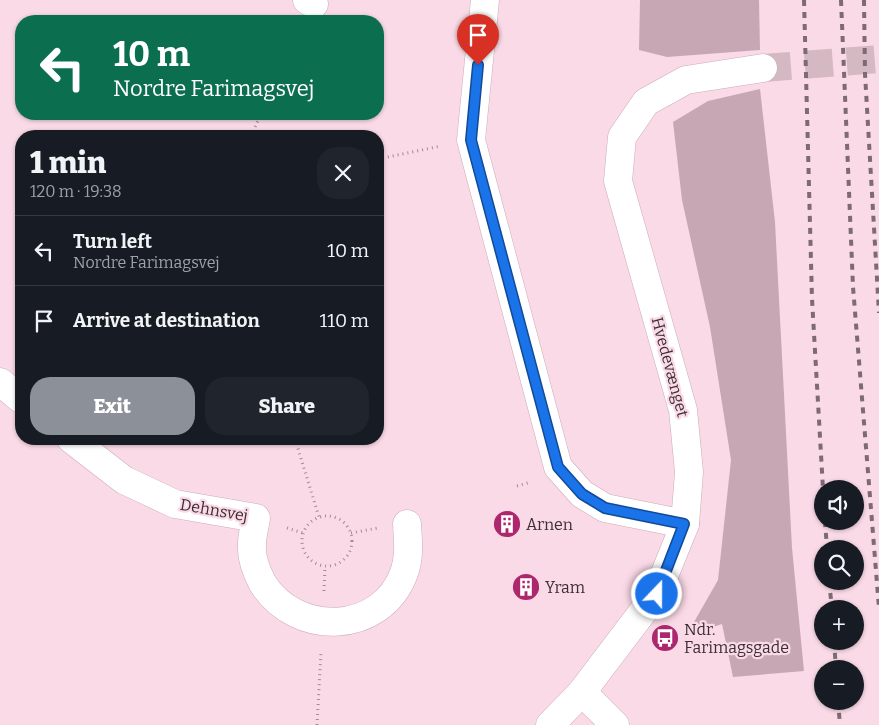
<!DOCTYPE html>
<html lang="en">
<head>
<meta charset="utf-8">
<style>
  :root { --surface:#171b24; --page:#20242c; --text:#f1f3f6; --muted:#9ea1a6; --line:#363941; --accent:#8c9099 }
  body { margin:0; font-family:Bitter,serif; background:var(--page); color:var(--text); height:100vh; display:flex; flex-direction:column; font-size:19px; white-space:nowrap }
  * { box-sizing:border-box; margin:0 }
  p { font-size:16px; color:var(--muted) }
  .icon { flex:none; width:28px; height:28px; fill:none; stroke:currentColor; stroke-width:2; stroke-linecap:round; stroke-linejoin:round }
  .map { position:relative; flex:1; overflow:hidden }
  .drawer { position:absolute; left:15px; top:130px; width:369px; height:315px; display:flex; flex-direction:column; background:var(--surface); border-radius:20px; box-shadow:0 1px 4px #0004 }
  .drawer>* { flex:none }
  .banner { position:absolute; left:15px; top:15px; width:369px; height:105px; border-radius:20px; box-shadow:0 1px 4px #0004; background:#0b6e4f; color:#fff; overflow:hidden }
  .fabs { position:absolute; left:814px; top:480px; display:grid; gap:10px }
  .fabs a { display:grid; place-items:center; width:50px; height:50px; border-radius:50%; background:var(--surface); box-shadow:0 1px 4px #0004; font-size:25px }
  .pin { position:absolute; display:grid; place-items:center; width:42px; height:42px; color:#fff; margin:-51px -21px; border-radius:50% 50% 50% 0; rotate:-45deg; box-shadow:0 0 5px #0007 }
  .pin .icon { rotate:45deg }
  .me { position:absolute; width:55px; margin:-28px; rotate:22deg; stroke-linejoin:round; filter:drop-shadow(0 0 4px #0008) }
  .turn { display:flex; align-items:center; gap:18px; height:105px; padding:0 15px; font-size:22px }
  .turn .icon { width:65px; height:65px; stroke-width:2.5 }
  .turn b { display:block; font-size:35px; line-height:42px }
  .round { display:grid; place-items:center; flex:none; width:52px; height:52px; border-radius:20px; background:var(--page) }
  .headline { display:flex; align-items:center; justify-content:space-between; height:85px; padding:0 15px }
  h1 { font-size:30px; font-weight:800; line-height:38px }
  .cta { display:flex; gap:10px; margin-top:auto; padding:10px 15px }
  .cta a { flex:1; height:58px; border-radius:20px; background:var(--accent); color:#fff; font-size:20px; font-weight:800; line-height:58px; text-align:center }
  .cta a+a { background:var(--page); color:var(--text) }
  ul { padding:0; list-style:none }
  li { display:flex; align-items:center; gap:15px; height:70px; padding:0 15px; border-top:1px solid var(--line) }
  li div { flex:1 }
  li b { display:block; font-size:19px }
  li em { font-style:normal }
  .map>svg:first-child { display:block }
  .green { fill:#c8a7b4 }
  .lines { fill:none; stroke-linecap:round; stroke-linejoin:round }
  .minor-tunnel { stroke:#d4b8c2; stroke-width:28; stroke-dasharray:28 14; stroke-linecap:butt }
  .minor-casing { stroke:#cbacb8; stroke-width:29 }
  .path { stroke:#a38b94; stroke-width:3; stroke-dasharray:1 4; stroke-linecap:butt }
  .minor { stroke:#fff; stroke-width:28 }
  .rail { stroke:#7e6a72; stroke-width:4; stroke-dasharray:6 6; stroke-linecap:butt }
  .route-casing { stroke:#114b97; stroke-width:12 }
  .route { stroke:#1a73e8; stroke-width:9 }
  .labels { text-anchor:middle; dominant-baseline:central; stroke-width:4.5; stroke-linejoin:round; paint-order:stroke }
  .street-label { font-size:16px; fill:#3c2f34; stroke:#fadae6 }
  .poi-label { font-size:16px; fill:#3c2f34; stroke:#fadae6; text-anchor:start }
</style>
</head>
<body>
<div class="map">
<svg width="879" height="725" viewBox="0 0 879 725">
  <rect width="100%" height="100%" fill="#fadae6"/>
  <g class="green">
    <path d="M640,0H759L760,50L667,57L639,50Z"/>
    <path d="M760,89L775,222L792,548L804,671L733,677L722,624L686,636L718,580L731,460L710,327L682,200L673,122L708,101Z"/>
  </g>
  <g class="lines">
    <path class="minor-tunnel" d="M763,68L879,59"/>
    <defs>
      <g id="minor">
        <path d="M307,0L314,4"/>
        <path d="M485,0L471,140L558,467L582,494L605,508L685,524"/>
        <path d="M0,382L21,399"/>
        <path d="M71,439L124,480L175,504L256,518C255,526 252,535 252,544C251,557 257,573 263,584C297,637 381,635 404,573C410,557 408,541 407,524"/>
        <path d="M582,692L615,725"/>
        <path d="M550,725L582,692L657,593L685,524L689,472L683,410L618,181L622,137L646,102L686,80L763,68"/>
      </g>
    </defs>
    <use href="#minor" class="minor-casing"/>
    <g class="path">
      <path d="M251,136L261,114"/>
      <path d="M378,159L441,146"/>
      <path d="M295,439L319,517"/>
      <path d="M517,486L531,482"/>
      <circle cx="327" cy="541" r="25"/>
      <path d="M287,528L303,533"/>
      <path d="M351,533L378,528"/>
      <path d="M324,591L325,567"/>
      <path d="M317,725L321,652"/>
    </g>
    <use href="#minor" class="minor"/>
    <g class="rail">
      <path d="M804,0L812,299L823,489"/>
      <path d="M841,0L853,287L879,608"/>
      <path d="M864,0L865,74L879,313"/>
      <path d="M825,521L827,549"/>
      <path d="M829,581L832,609"/>
      <path d="M834,641L836,669"/>
      <path d="M838,701L840,725"/>
    </g>
  </g>
  <g class="lines">
    <defs>
      <path id="route" d="M478,65L471,140L558,467L582,494L605,508L684,524L657,594"/>
    </defs>
    <use href="#route" class="route-casing"/>
    <use href="#route" class="route"/>
  </g>
  <defs>
    <symbol id="building-disc" viewBox="-11 -11 22 22"><circle r="9.5" fill="#ac276e" stroke="#fadae6"/><path d="M-4-6H4V6H1V3H-1V6H-4ZM-2.5-4.3h1.7v1.8h-1.7ZM.8-4.3h1.7v1.8H.8ZM-2.5-1h1.7V.8h-1.7ZM.8-1h1.7V.8H.8Z" fill="#fff"/></symbol>
    <symbol id="bus-disc" viewBox="-11 -11 22 22"><circle r="9.5" fill="#ac276e" stroke="#fadae6"/><path d="M-5-6H5V4H4V6H2V4H-2V6H-4V4H-5ZM-3.5-4V0h7V-4ZM-3.5 1.2v1.5H-2V1.2ZM2 1.2v1.5H3.5V1.2Z" fill="#fff"/></symbol>
  </defs>
  <g fill-rule="evenodd">
    <use href="#building-disc" x="491" y="508" width="32" height="32"/>
    <use href="#building-disc" x="510" y="571" width="32" height="32"/>
    <use href="#bus-disc" x="649" y="622" width="32" height="32"/>
  </g>
  <g class="labels">
    <g class="street-label">
      <text transform="translate(670 367) rotate(75)">Hvedevænget</text>
      <text transform="translate(214 510) rotate(10)">Dehnsvej</text>
    </g>
    <g class="poi-label">
      <text x="526" y="524">Arnen</text>
      <text x="545" y="587">Yram</text>
      <text x="684" y="629">Ndr.<tspan x="684" dy="18">Farimagsgade</tspan></text>
    </g>
  </g>
</svg>
<div class="fabs">
<a><svg class="icon" aria-label="sound" viewBox="0 0 24 24"><path d="M4 9h4l5-4v14l-5-4H4zM17 9q2 3 0 6"/></svg></a>
<a><svg class="icon" aria-label="search" viewBox="0 0 24 24"><circle cx="10" cy="10" r="6"/><path d="M15 15l6 6"/></svg></a>
<a>+</a>
<a>−</a>
</div>
<div class="pin" style="left:478px;top:65px;background:#d93025"><svg class="icon" aria-label="arrive" viewBox="0 0 24 24"><path d="M6 21V4h12l-3 4 3 4H6"/></svg></div>
<svg class="me" style="left:657px;top:594px" viewBox="-20 -20 40 40"><circle r="17" fill="#1a73e8" stroke="#fff" stroke-width="3"/><path d="M0-11L8 9 0 5-8 9z" fill="#fff"/></svg>
<div class="banner">
<div class="turn"><svg class="icon" aria-label="left" viewBox="0 0 24 24"><path d="M17 20v-9H6M10 6l-5 5 5 5"/></svg><div><b>10 m</b>Nordre Farimagsvej</div></div>
</div>
<section class="drawer">
<div class="headline"><div><h1>1 min</h1><p>120 m · 19:38</p></div><a class="round"><svg class="icon" aria-label="close" viewBox="0 0 24 24"><path d="M6 6l12 12M18 6L6 18"/></svg></a></div>
<ul>
<li><svg class="icon" aria-label="left" viewBox="0 0 24 24"><path d="M17 20v-9H6M10 6l-5 5 5 5"/></svg><div><b>Turn left</b><p>Nordre Farimagsvej</p></div><em>10 m</em></li>
<li><svg class="icon" aria-label="arrive" viewBox="0 0 24 24"><path d="M6 21V4h12l-3 4 3 4H6"/></svg><div><b>Arrive at destination</b></div><em>110 m</em></li>
</ul>
<div class="cta"><a>Exit</a><a>Share</a></div>
</section>
</div>
</body>
</html>
